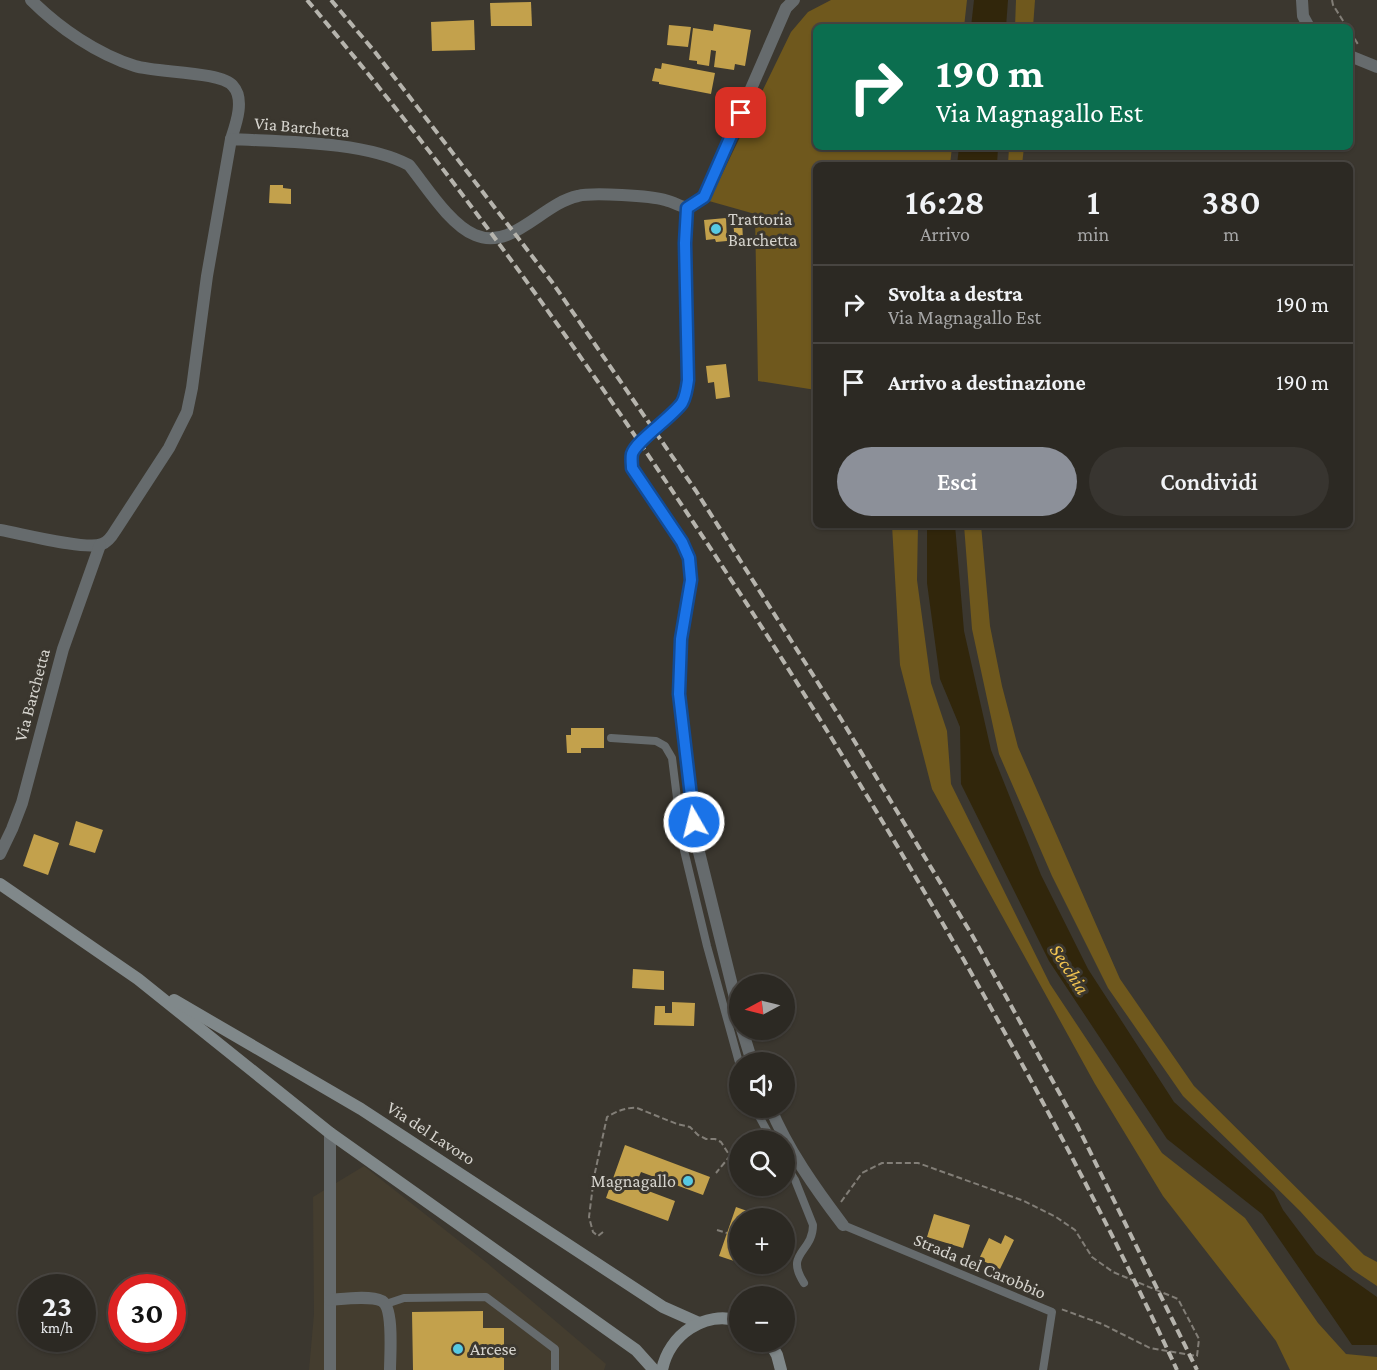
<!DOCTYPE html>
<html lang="it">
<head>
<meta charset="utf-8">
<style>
  :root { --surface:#2c2923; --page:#383530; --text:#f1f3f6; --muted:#a6a6a6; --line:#484541; --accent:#8c9099 }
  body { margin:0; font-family:"Crimson Pro",serif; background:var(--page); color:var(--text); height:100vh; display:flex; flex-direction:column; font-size:22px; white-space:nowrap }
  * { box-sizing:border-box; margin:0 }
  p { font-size:20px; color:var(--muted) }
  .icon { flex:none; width:33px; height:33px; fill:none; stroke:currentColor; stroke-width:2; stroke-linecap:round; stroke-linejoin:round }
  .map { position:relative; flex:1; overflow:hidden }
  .side { position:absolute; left:813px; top:162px; width:540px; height:366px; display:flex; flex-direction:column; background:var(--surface); border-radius:9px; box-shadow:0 2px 4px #0004,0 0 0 2px var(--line) }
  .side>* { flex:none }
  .banner { position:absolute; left:813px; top:24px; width:540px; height:126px; border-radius:9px; box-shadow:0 2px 4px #0004,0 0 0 2px var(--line); background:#0b6e4f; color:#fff; overflow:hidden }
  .needle { width:39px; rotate:263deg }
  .fabs { position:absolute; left:729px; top:974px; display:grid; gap:12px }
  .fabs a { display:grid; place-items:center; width:66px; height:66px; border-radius:50%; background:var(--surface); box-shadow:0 2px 4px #0004,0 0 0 2px var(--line); font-size:30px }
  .speed { position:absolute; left:18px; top:1274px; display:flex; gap:12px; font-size:30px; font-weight:700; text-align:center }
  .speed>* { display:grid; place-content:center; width:78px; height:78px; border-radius:50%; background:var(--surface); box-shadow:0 2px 4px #0004,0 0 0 2px var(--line); line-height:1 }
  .speed small { font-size:15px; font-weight:400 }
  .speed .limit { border:9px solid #d22; background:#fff; color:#111 }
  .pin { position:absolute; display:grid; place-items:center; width:51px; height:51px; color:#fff; margin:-26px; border-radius:12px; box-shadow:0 3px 9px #0006 }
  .me { position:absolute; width:66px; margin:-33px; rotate:352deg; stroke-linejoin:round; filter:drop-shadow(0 0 4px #0008) }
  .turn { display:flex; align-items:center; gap:21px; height:126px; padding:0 24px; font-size:27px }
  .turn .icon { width:78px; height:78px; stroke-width:2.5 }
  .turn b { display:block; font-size:42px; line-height:51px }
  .eta { display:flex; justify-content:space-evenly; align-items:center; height:102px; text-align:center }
  .eta b { font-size:36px; font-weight:600; line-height:42px }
  .primary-button { display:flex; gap:12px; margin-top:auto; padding:12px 24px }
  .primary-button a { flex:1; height:69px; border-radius:36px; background:var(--accent); color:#fff; font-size:24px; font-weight:600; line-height:69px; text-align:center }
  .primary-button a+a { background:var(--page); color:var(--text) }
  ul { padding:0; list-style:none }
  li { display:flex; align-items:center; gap:18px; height:78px; padding:0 24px; border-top:2px solid var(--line) }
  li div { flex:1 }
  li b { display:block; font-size:22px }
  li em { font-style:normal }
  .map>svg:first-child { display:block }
  .built { fill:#443d2f }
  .green { fill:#6f581d }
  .water { fill:#31260b }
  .building { fill:#c3a14c }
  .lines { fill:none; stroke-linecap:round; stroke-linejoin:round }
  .path { stroke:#827e77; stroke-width:2; stroke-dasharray:6 3; stroke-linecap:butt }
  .service { stroke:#666b6d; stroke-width:8 }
  .minor { stroke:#666b6d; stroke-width:12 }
  .secondary { stroke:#80888a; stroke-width:12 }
  .rail { stroke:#b6b4ad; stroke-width:4; stroke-dasharray:9 4.5; stroke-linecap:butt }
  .route-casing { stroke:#114b97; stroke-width:15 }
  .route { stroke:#1a73e8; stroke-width:10 }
  .poi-dot { fill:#57c9e2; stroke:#3b372f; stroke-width:2 }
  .labels { text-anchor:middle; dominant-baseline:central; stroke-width:6; stroke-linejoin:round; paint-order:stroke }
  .street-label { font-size:18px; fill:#d5d3cd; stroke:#3b372f }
  .poi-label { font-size:18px; fill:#d5d3cd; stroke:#3b372f; text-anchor:start }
  .water-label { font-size:20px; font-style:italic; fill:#f3c551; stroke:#3b372f }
</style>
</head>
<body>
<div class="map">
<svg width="1377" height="1370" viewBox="0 0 1377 1370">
  <rect width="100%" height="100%" fill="#3b372f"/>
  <path class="built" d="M364,1166L487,1263L606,1364L604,1370H309L314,1314L313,1197Z"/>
  <g class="green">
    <path d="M831,0H967L964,27H816V147H952L950,165H816V390L758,381L755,214L709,201L791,32L808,12Z"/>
    <path d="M1016,0H1035L1033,27H1015Z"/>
    <path d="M1009,147H1024L1022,165H1008Z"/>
    <path d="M892,525H918L917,580L931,683L947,731L951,784L1050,984L1162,1153L1245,1218L1318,1323L1346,1354L1377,1357V1370H1290L1276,1341L1163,1196L1095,1084L932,789L900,665Z"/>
    <path d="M964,525H981L990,626L1002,686L1018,747L1120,979L1194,1086L1364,1255L1377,1262V1286L1353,1270L1300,1211L1183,1096L1108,988L1052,876L999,754L972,629Z"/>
  </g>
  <g class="water">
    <path d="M974,0H1008L1006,27H971Z"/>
    <path d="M959,147H998L997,165H957Z"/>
    <path d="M927,525H955L964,631L991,750L1041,875L1088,969L1174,1102L1274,1192L1283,1210L1316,1254L1377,1297V1345H1352L1262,1214L1167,1139L1049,961L961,784L960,727L940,679L927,583Z"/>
  </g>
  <g class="building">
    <path d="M531,2L532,26H491L490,3Z"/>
    <path d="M474,20L475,50L432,51L431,22Z"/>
    <path d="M714,24L751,30L745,66L735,64L734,70L714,67L716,51L711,50L709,66L697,64V61L689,60L693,28L713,31Z"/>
    <path d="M669,25L691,27L688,47L667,45Z"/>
    <path d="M662,63L715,73L711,94L659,84V82L652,81L655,68L661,69Z"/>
    <path d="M270,185H283V188L291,189V204L269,203Z"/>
    <path d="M726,218L727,241L716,242L715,239L706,240L704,220Z"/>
    <path d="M742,220L743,240L735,241L733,221Z"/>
    <path d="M726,364L730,397L716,399L714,382L708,383L706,366Z"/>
    <path d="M571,728H604V748H581V753H567L566,735H571Z"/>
    <path d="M76,821L103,830L95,853L69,845Z"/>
    <path d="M34,834L59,843L48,875L23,866Z"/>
    <path d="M633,969L664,971V990L632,988Z"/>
    <path d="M672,1002L695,1003L694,1026L654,1025L655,1006H665V1013H672Z"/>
    <path d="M625,1145L710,1177L703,1195L641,1172L635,1186L675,1201L668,1221L606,1198Z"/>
    <path d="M736,1207L767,1218H740V1263L719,1256Z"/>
    <path d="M934,1214L970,1225L963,1248L927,1237Z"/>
    <path d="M1005,1235L1014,1240L1000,1269L979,1259L989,1238L1001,1244Z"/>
    <path d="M740,1263H774L770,1274Z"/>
    <path d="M483,1311V1328H504V1370H413L412,1312Z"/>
  </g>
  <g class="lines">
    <g class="path">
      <path d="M1332,0L1333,5L1347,27"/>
      <path d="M1350,31L1359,46"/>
      <path d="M841,1202L862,1173L882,1163H918L1024,1201L1056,1217L1075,1230L1092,1257L1113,1272L1178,1299L1199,1339L1197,1356L1150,1348L1102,1324L1061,1309"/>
      <path d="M717,1230L727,1233"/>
      <path d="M603,1232L598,1236L593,1232L589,1217L594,1177L607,1117C615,1112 626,1107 637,1108L677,1124L690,1127L698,1135L706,1139H715L721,1142L730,1156L716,1173"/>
    </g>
    <g class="service">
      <path d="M611,738L656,741L665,746L672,758L683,846L707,946L740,1066"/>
      <path d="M754,1107L772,1140"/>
      <path d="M784,1162L795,1180L813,1225C813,1253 784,1252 804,1283"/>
      <path d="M843,1225L1052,1312L1043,1370"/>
      <path d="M386,1304L404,1298L486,1297L555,1349V1370"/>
    </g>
    <g class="minor">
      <path d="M31,0C59,28 97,54 135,66C157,73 221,71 233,86C245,99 236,124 231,139"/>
      <path d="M1302,0L1303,16L1309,27"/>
      <path d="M1350,56L1377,67"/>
      <path d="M0,530C19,533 87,551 102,544C108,542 112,536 115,531L169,448L187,412L192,388L207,276L231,139C283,142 364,141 409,165C426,186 450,225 475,235C512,251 543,203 578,196C592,192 652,196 665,200C673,202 680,206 687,208"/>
      <path d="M0,854L12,829L22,803L63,649L100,545"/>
      <path d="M740,1018L696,840L687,768L679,695V668L681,639L691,580L689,558L682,542L632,468C632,464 631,459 632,454C636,441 671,417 682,403C686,396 687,388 688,380L685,243L687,208L704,197L786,8L794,0"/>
      <path d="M742,1029L752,1062"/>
      <path d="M770,1107C788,1150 815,1188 843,1225"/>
      <path d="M330,1133V1370"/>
      <path d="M330,1300C343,1299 370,1295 382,1301C394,1308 390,1356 390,1370"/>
    </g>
    <g class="secondary">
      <path d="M0,884L138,979L330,1133L636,1350L654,1370"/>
      <path d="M174,1000L361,1109L663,1307L699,1323"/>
      <path d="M769,1341L777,1355L781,1370"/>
      <path d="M662,1370C669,1335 704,1310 740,1321"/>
    </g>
    <g class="rail">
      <path d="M307,0C471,194 616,402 754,615C909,857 1056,1109 1177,1370"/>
      <path d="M331,0L375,52L552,282L696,491L841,719L972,935L1077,1125L1197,1370"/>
    </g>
  </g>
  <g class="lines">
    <defs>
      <path id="route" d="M694,822L679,694L681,639L691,580L689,558L682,542L632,468C632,464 631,459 632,454C636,441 671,418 682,403C686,396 687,388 688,380L685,243L687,208L704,197L741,113"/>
    </defs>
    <use href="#route" class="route-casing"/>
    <use href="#route" class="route"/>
  </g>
  <g class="poi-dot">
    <circle cx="716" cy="229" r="6"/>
    <circle cx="688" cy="1181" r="6"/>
    <circle cx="458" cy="1349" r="6"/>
  </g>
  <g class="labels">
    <g class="street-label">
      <text transform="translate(302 127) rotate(5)">Via Barchetta</text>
      <text transform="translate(32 695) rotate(-75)">Via Barchetta</text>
      <text transform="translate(431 1133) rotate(33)">Via del Lavoro</text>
      <text transform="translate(980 1266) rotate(23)">Strada del Carobbio</text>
    </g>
    <g class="poi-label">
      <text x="728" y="219">Trattoria<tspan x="728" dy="21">Barchetta</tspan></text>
      <text x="676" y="1181" text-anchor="end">Magnagallo</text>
      <text x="470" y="1349">Arcese</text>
    </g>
    <g class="water-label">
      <text transform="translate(1070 969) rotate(57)">Secchia</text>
    </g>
  </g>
</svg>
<div class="fabs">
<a><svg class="needle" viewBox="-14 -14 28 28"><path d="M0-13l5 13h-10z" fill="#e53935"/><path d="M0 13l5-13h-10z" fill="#a6a6a6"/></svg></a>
<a><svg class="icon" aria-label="sound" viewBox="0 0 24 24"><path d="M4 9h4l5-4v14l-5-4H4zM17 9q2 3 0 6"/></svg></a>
<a><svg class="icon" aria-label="search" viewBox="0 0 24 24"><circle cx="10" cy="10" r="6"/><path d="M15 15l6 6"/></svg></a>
<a>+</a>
<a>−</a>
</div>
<div class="speed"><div>23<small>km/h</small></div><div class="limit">30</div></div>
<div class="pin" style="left:741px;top:113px;background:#d93025"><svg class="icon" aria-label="arrive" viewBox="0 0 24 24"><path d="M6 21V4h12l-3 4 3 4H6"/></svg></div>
<svg class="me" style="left:694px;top:822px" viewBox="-20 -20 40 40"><circle r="17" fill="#1a73e8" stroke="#fff" stroke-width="3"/><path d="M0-11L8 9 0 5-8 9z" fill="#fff"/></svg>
<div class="banner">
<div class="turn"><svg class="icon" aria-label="right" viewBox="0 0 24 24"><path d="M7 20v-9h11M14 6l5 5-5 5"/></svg><div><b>190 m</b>Via Magnagallo Est</div></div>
</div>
<section class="side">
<div class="eta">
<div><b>16:28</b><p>Arrivo</p></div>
<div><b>1</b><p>min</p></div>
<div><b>380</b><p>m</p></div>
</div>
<ul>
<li><svg class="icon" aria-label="right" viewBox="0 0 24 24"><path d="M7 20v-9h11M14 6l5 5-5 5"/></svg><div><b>Svolta a destra</b><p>Via Magnagallo Est</p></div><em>190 m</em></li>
<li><svg class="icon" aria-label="arrive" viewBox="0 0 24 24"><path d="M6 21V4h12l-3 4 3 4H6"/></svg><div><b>Arrivo a destinazione</b></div><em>190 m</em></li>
</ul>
<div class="primary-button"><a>Esci</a><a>Condividi</a></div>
</section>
</div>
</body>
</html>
